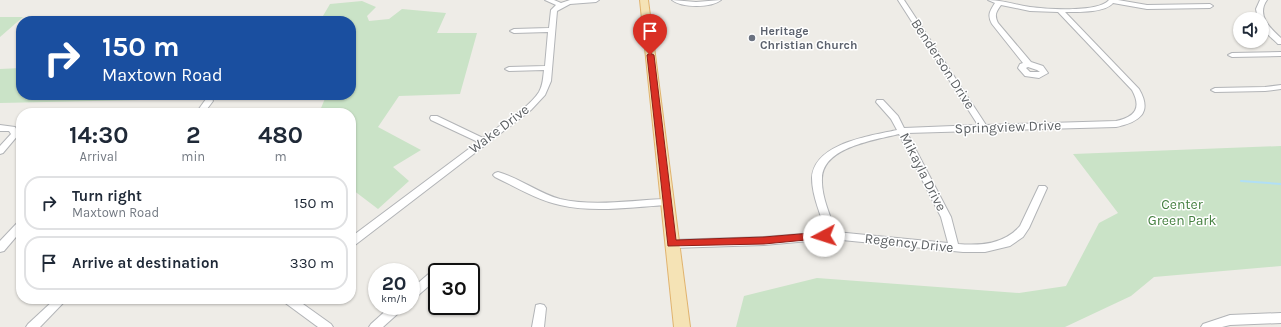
<!DOCTYPE html>
<html lang="en">
<head>
<meta charset="utf-8">
<style>
  :root { --surface:#fff; --page:#f2f2f3; --text:#1f2937; --muted:#747a83; --line:#e0e1e3 }
  body { margin:0; font-family:Karla,sans-serif; background:var(--page); color:var(--text); height:100vh; display:flex; flex-direction:column; font-size:15px; white-space:nowrap }
  * { box-sizing:border-box; margin:0 }
  p { font-size:13px; color:var(--muted) }
  .icon { flex:none; width:22px; height:22px; fill:none; stroke:currentColor; stroke-width:2; stroke-linecap:round; stroke-linejoin:round }
  .map { position:relative; flex:1; overflow:hidden }
  .sheet { position:absolute; left:16px; top:108px; width:340px; height:196px; display:flex; flex-direction:column; background:var(--surface); border-radius:16px; box-shadow:0 1px 3px #0004 }
  .sheet>* { flex:none }
  .hud { position:absolute; left:16px; top:16px; width:340px; height:84px; border-radius:16px; box-shadow:0 1px 3px #0004; background:#1a4fa0; color:#fff; overflow:hidden }
  .buttons { position:absolute; left:1233px; top:12px; display:grid; gap:8px }
  .buttons a { display:grid; place-items:center; width:36px; height:36px; border-radius:50%; background:var(--surface); box-shadow:0 1px 3px #0004; font-size:20px }
  .speed { position:absolute; left:368px; top:263px; display:flex; gap:8px; font-size:20px; font-weight:700; text-align:center }
  .speed>* { display:grid; place-content:center; width:52px; height:52px; border-radius:50%; background:var(--surface); box-shadow:0 1px 3px #0004; line-height:1 }
  .speed small { font-size:10px; font-weight:400 }
  .speed .limit { border:2px solid #111; border-radius:6px; background:#fff; color:#111 }
  .pin { position:absolute; display:grid; place-items:center; width:34px; height:34px; color:#fff; margin:-41px -17px; border-radius:50% 50% 50% 0; rotate:-45deg; box-shadow:0 0 4px #0007 }
  .pin .icon { rotate:45deg }
  .me { position:absolute; width:44px; margin:-22px; rotate:265deg; stroke-linejoin:round; filter:drop-shadow(0 0 3px #0008) }
  .turn { display:flex; align-items:center; gap:14px; height:84px; padding:0 20px; font-size:18px }
  .turn .icon { width:52px; height:52px; stroke-width:2.5 }
  .turn b { display:block; font-size:28px; line-height:34px }
  .eta { display:flex; justify-content:space-evenly; align-items:center; height:68px; text-align:center }
  .eta b { font-size:24px; font-weight:700; line-height:28px }
  ul { padding:0; list-style:none }
  li { display:flex; align-items:center; gap:12px; height:54px; margin:0 8px 6px; padding:0 12px; border:2px solid var(--line); border-radius:16px }
  li div { flex:1 }
  li b { display:block; font-size:15px }
  li em { font-style:normal }
  .map>svg:first-child { display:block }
  .green { fill:#cae3c7 }
  .lines { fill:none; stroke-linecap:round; stroke-linejoin:round }
  .stream { stroke:#b1dff5; stroke-width:2 }
  .minor-casing { stroke:#b2b4b7; stroke-width:2 }
  .major-casing { stroke:#e0b36e; stroke-width:2 }
  .minor { fill:#fff; fill-rule:evenodd }
  .major { fill:#f5e3b5; fill-rule:evenodd }
  .route { fill:#d93025; stroke:#8d1f18 }
  .worship-dot { fill:#6b7280; stroke:#fff; stroke-width:1.5 }
  .labels { text-anchor:middle; dominant-baseline:central; stroke-width:3; stroke-linejoin:round; paint-order:stroke }
  .far-worship-label { font-size:12px; font-weight:bold; fill:#5b616d; stroke:#fff; text-anchor:start }
  .street-label { font-size:14px; fill:#5e6265; stroke:#fff }
  .park-label { font-size:14px; fill:#468141; stroke:#fff }
</style>
</head>
<body>
<div class="map">
<svg width="1281" height="327" viewBox="0 0 1281 327">
  <rect width="100%" height="100%" fill="#eeece7"/>
  <g class="green">
    <path d="M362,1L376,7L367,16L369,21L389,19L402,9L446,13L437,33H477L460,94L399,96L378,127L421,150L393,167L409,181L378,209L353,190L351,191V113H319L326,96L0,103V69L21,68V95H351V21H320L330,4Z"/>
    <path d="M0,17H23L0,37Z"/>
    <path d="M1281,146V266L1154,277L1131,296L1065,327H736L744,296L817,278L1019,293L1066,286L1099,223L1118,213L1073,154Z"/>
  </g>
  <g class="lines">
    <path class="stream" d="M1241,181L1281,184"/>
    <defs>
      <g id="minor">
        <path d="M545,0H554L561,3L570,0H599L596,2L570,4L557,11L551,81L545,95L531,110L355,245L351,246V237L478,142L431,120L430,118L431,116H437L483,138C500,125 528,109 539,92C543,85 543,78 544,70L509,71L505,69L509,67L545,66L548,32L514,33L510,31L514,29L549,28L551,10L556,5Z"/>
        <path d="M672,0L696,2L721,0C711,8 682,8 672,0Z"/>
        <path d="M898,0H904L986,125L1116,121C1135,117 1142,108 1132,90L1058,12L1030,11L1001,5C996,12 994,15 998,23L1031,62L1043,66L1048,73L1039,78L1025,76L1018,68L1020,64L1023,63L992,24C987,15 990,11 995,3L988,0C1002,0 1016,5 1030,7C1046,9 1098,13 1109,0H1118L1147,5L1210,4L1213,6L1210,8L1147,9L1113,3C1105,13 1077,12 1065,12L1139,89C1153,113 1139,122 1116,127L907,133L951,217L958,244C981,246 1004,244 1020,226L1039,186H1045L1047,188L1029,228L1023,237L1010,246L985,252H963L832,239L764,245L672,248L668,247L667,244L668,241L672,240L764,237L826,232C821,215 812,196 812,178C814,143 870,136 897,130L891,119L876,102L877,100H883L898,116L904,128L978,125ZM1028,67L1037,70L1040,72H1030L1026,68ZM899,134L941,217L948,243L836,232C830,215 821,196 822,178C823,147 875,140 899,134Z"/>
        <path d="M1260,0H1267C1256,15 1270,28 1281,38V44H1278C1270,36 1262,32 1262,19H1258L1256,9Z"/>
        <path d="M1281,52V56L1232,57L1228,55L1232,53Z"/>
        <path d="M1281,85V89L1265,91L1215,92L1211,90L1215,88L1265,87Z"/>
        <path d="M206,99H212L213,101L204,113H196Z"/>
        <path d="M0,125L15,127L19,134L3,153L0,154V146L11,134L9,131H0Z"/>
        <path d="M498,172C520,178 538,193 560,199C594,207 632,200 667,199L670,200L672,202L670,204L667,205C632,207 594,213 560,205C537,200 516,187 495,177L493,175L495,173Z"/>
        <path d="M21,221V231L4,251L0,252V241L18,222Z"/>
        <path d="M436,270L440,272H437V279L415,298L411,299V289L432,271Z"/>
        <path d="M55,299H67L40,327H26L28,324Z"/>
        <path d="M283,299H296L331,324L333,327H318L284,302Z"/>
        <path d="M540,304L544,305L546,308L544,327H532L536,305Z"/>
        <path d="M391,306H405L403,309L383,327H369L371,324Z"/>
        <path d="M1281,313V323L1230,325L1222,327H1201L1203,324L1230,315Z"/>
      </g>
      <path id="major" d="M640,0H648L690,327H674Z"/>
    </defs>
    <use href="#minor" class="minor-casing"/>
    <use href="#major" class="major-casing"/>
    <use href="#minor" class="minor"/>
    <use href="#major" class="major"/>
  </g>
  <path class="route" d="M650,53L654,55L676,240L764,237L824,232L827,233L829,236L827,238L764,244L668,246L647,55Z"/>
  <circle class="worship-dot" cx="752" cy="38" r="4"/>
  <g class="labels">
    <g class="far-worship-label">
      <text x="760" y="31">Heritage<tspan x="760" dy="14">Christian Church</tspan></text>
    </g>
    <g class="street-label">
      <text transform="translate(943 64) rotate(57)">Benderson Drive</text>
      <text transform="translate(1008 127) rotate(-2)">Springview Drive</text>
      <text transform="translate(499 129) rotate(-37)">Wake Drive</text>
      <text transform="translate(923 172) rotate(63)">Mikayla Drive</text>
      <text transform="translate(909 243) rotate(6)">Regency Drive</text>
    </g>
    <g class="park-label">
      <text x="1182" y="204">Center<tspan x="1182" dy="16">Green Park</tspan></text>
    </g>
  </g>
</svg>
<div class="buttons">
<a><svg class="icon" aria-label="sound" viewBox="0 0 24 24"><path d="M4 9h4l5-4v14l-5-4H4zM17 9q2 3 0 6"/></svg></a>
</div>
<div class="speed"><div>20<small>km/h</small></div><div class="limit">30</div></div>
<div class="pin" style="left:650px;top:55px;background:#d93025"><svg class="icon" aria-label="arrive" viewBox="0 0 24 24"><path d="M6 21V4h12l-3 4 3 4H6"/></svg></div>
<svg class="me" style="left:824px;top:236px" viewBox="-20 -20 40 40"><circle r="19" fill="#fff"/><path d="M0-13L10 11 0 6-10 11z" fill="#d93025"/></svg>
<div class="hud">
<div class="turn"><svg class="icon" aria-label="right" viewBox="0 0 24 24"><path d="M7 20v-9h11M14 6l5 5-5 5"/></svg><div><b>150 m</b>Maxtown Road</div></div>
</div>
<section class="sheet">
<div class="eta">
<div><b>14:30</b><p>Arrival</p></div>
<div><b>2</b><p>min</p></div>
<div><b>480</b><p>m</p></div>
</div>
<ul>
<li><svg class="icon" aria-label="right" viewBox="0 0 24 24"><path d="M7 20v-9h11M14 6l5 5-5 5"/></svg><div><b>Turn right</b><p>Maxtown Road</p></div><em>150 m</em></li>
<li><svg class="icon" aria-label="arrive" viewBox="0 0 24 24"><path d="M6 21V4h12l-3 4 3 4H6"/></svg><div><b>Arrive at destination</b></div><em>330 m</em></li>
</ul>
</section>
</div>
</body>
</html>
